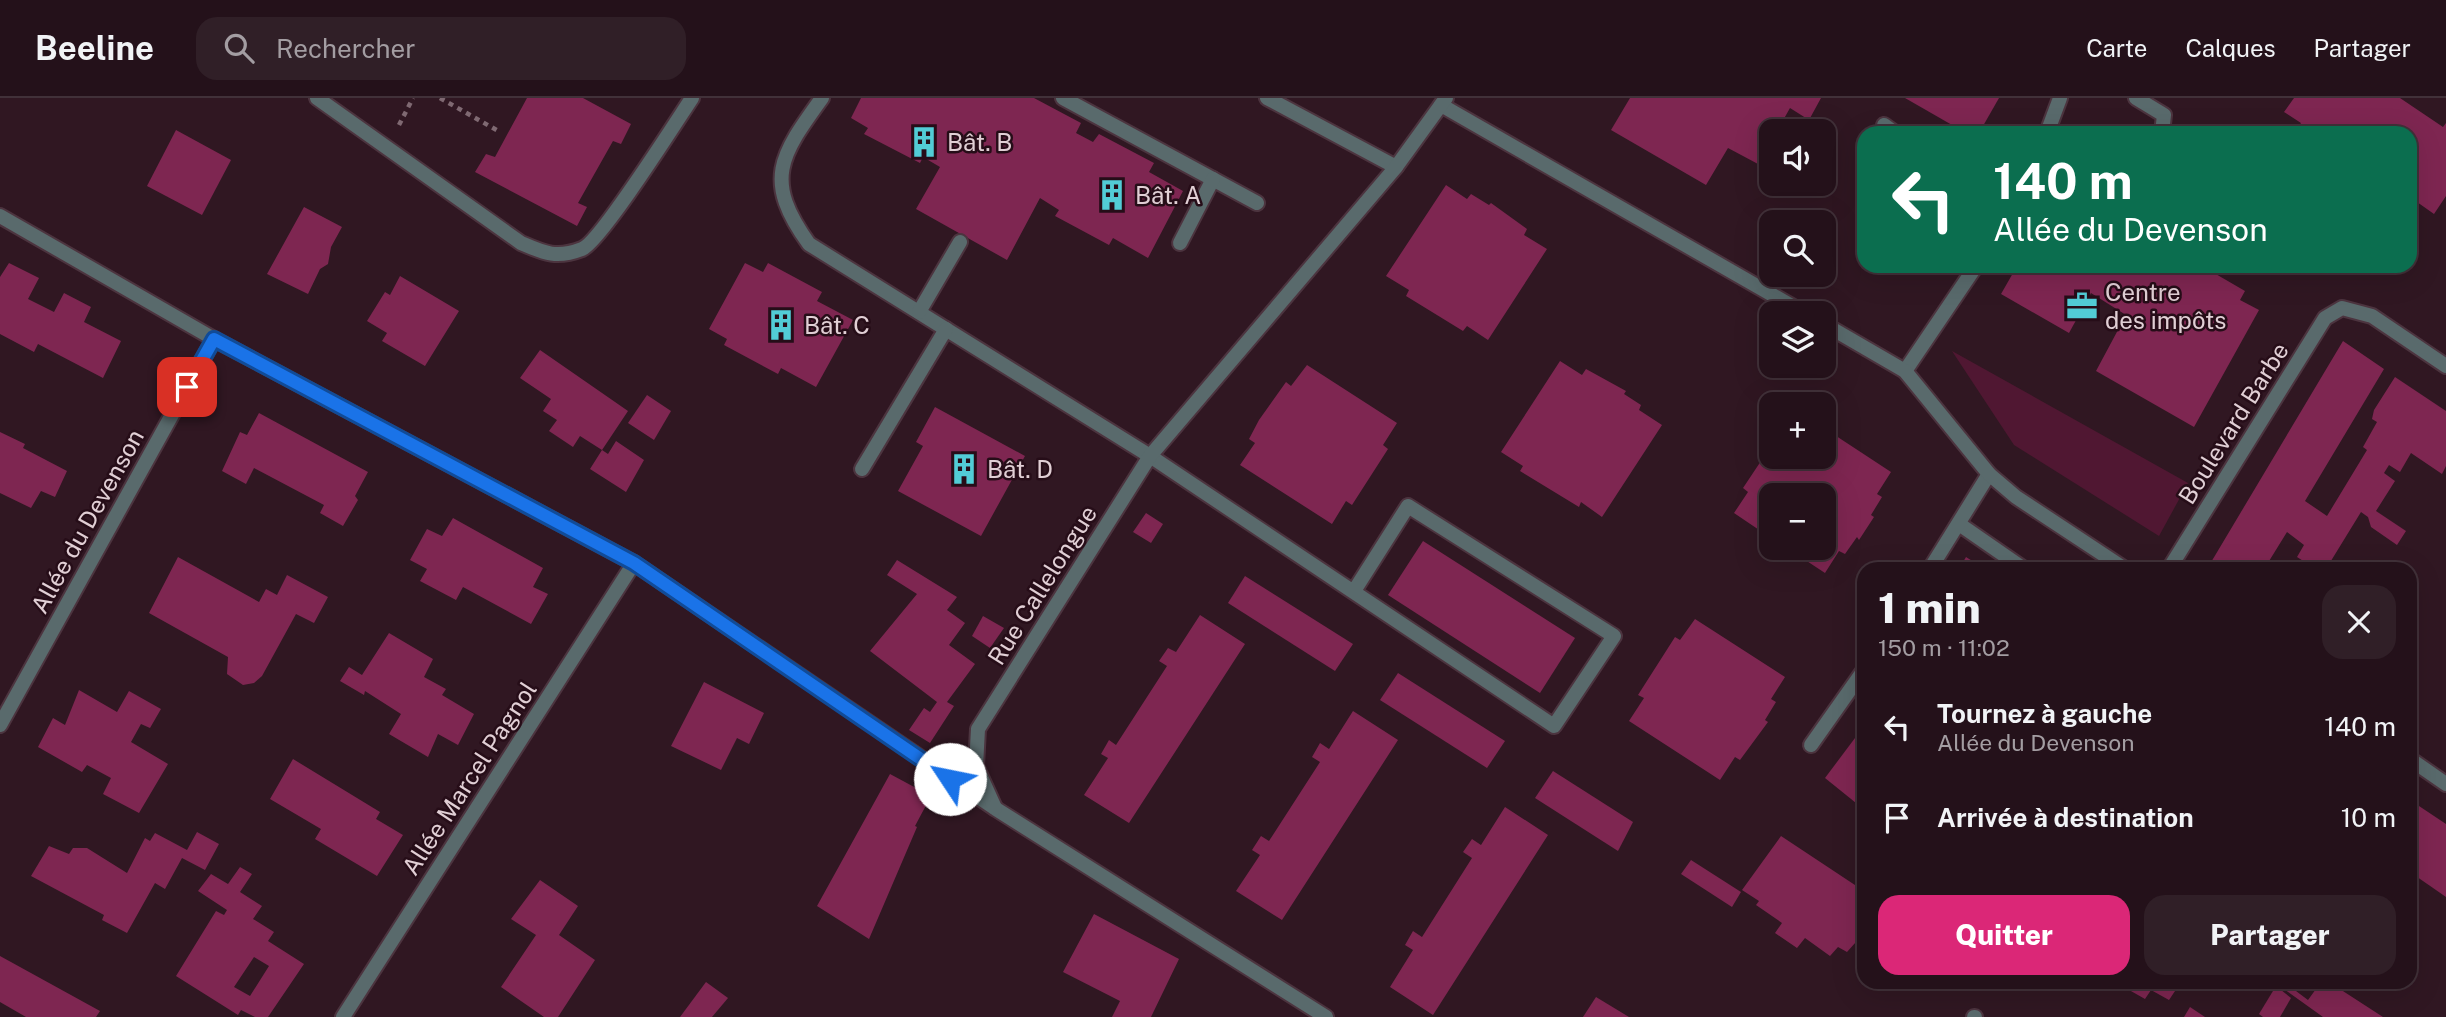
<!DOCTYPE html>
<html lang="fr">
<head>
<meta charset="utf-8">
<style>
  :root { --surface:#24111a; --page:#301f27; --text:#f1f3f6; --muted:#a39da2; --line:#413139; --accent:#db2777 }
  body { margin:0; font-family:"Public Sans",sans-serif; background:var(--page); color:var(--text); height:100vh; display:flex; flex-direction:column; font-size:26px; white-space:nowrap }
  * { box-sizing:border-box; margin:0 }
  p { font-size:23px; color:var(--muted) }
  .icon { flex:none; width:38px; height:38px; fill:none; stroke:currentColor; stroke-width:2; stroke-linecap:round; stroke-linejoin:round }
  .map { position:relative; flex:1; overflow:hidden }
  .side { position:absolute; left:1857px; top:464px; width:560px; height:427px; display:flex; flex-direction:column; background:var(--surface); border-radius:21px; box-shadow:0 7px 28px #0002,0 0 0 2px var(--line) }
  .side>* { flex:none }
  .banner { position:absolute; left:1857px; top:28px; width:560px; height:147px; border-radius:21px; box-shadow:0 7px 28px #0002,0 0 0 2px var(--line); background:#0b6e4f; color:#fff; overflow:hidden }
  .buttons { position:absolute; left:1759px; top:21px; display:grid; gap:14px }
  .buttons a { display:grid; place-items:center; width:77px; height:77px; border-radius:14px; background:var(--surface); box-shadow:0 7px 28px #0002,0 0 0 2px var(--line); font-size:35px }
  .pin { position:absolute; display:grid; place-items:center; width:60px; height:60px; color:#fff; margin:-30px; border-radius:14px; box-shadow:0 4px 10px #0006 }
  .me { position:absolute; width:77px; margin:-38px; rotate:304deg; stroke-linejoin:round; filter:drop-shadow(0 0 5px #0008) }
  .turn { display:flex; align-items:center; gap:24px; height:147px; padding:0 21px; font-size:32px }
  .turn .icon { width:91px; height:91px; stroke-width:2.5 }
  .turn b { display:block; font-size:49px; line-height:60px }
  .round { display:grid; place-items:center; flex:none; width:74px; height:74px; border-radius:21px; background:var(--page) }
  .headline { display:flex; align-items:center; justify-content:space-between; height:119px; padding:0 21px }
  h1 { font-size:42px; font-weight:800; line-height:52px }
  .cta { display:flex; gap:14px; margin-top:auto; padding:14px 21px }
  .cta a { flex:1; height:80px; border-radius:21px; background:var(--accent); color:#fff; font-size:28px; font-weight:800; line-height:80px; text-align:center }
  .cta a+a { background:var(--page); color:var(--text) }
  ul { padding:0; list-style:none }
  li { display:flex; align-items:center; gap:21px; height:91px; padding:0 21px }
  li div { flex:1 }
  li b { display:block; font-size:26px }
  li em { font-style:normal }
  header { display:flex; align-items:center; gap:42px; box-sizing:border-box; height:98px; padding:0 35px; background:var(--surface); border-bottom:2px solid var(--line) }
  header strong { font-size:33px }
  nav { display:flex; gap:38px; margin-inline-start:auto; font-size:24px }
  .search { width:490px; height:63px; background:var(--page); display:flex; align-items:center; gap:18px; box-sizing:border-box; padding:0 24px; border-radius:21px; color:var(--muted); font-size:26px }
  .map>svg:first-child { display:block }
  .green { fill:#501732 }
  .building { fill:#7e2651; fill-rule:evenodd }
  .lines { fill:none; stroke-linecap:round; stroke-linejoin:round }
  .service-casing { stroke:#4c343f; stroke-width:18 }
  .minor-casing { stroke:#4c343f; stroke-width:18 }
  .path { stroke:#7f6972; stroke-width:4.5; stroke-dasharray:5 5; stroke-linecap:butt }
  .service { stroke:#596a6c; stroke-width:14 }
  .minor { stroke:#596a6c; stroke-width:14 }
  .route-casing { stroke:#114b97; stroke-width:18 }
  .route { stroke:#1a73e8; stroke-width:12 }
  .labels { text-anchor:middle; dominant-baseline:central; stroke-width:5; stroke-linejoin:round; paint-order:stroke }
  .poi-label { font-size:24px; fill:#e1cfd5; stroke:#260d18; text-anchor:start }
  .street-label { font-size:24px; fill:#e1cfd5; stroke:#260d18 }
</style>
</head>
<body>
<header>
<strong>Beeline</strong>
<div class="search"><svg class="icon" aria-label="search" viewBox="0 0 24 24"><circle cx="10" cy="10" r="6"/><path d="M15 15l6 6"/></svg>Rechercher</div>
<nav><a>Carte</a><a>Calques</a><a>Partager</a></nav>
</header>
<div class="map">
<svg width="2446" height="919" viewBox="0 0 2446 919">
  <rect width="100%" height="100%" fill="#301722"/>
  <path class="green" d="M1952,253L2188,385L2159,438L2014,347Z"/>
  <g class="building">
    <path d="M527,0H583L631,26L621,46L613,43L578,105L587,109L577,128L475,74L486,56L495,59Z"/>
    <path d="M861,0H1034L1081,25L1076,35L1093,44L1099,36L1154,65L1149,74L1183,93L1148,160L1113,140L1109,147L1055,118L1059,112L1040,100L1007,162L916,111L940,69L923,59L920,65L864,36L868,30L851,20Z"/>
    <path d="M1630,0H1821L1809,22L1790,10L1777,33H1771V44L1758,66L1728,50L1706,87L1611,32Z"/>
    <path d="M1905,0H1999L1979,35H1966Z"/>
    <path d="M2294,0H2400L2443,29L2446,25V98L2434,116L2417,104L2410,111V35H2298L2296,33L2301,25L2284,14Z"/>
    <path d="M176,32L231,62L202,117L147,88Z"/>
    <path d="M1446,87L1467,101L1471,96L1489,107L1491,105L1527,131L1524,137L1547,151L1488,242L1467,228L1463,233L1406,198L1409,192L1386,178Z"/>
    <path d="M304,109L342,129L331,149L328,166L320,171L308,196L267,176Z"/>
    <path d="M9,165L39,180L28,201L54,214L64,195L91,209L84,224L121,243L103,280L38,246L34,254L0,236V179Z"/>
    <path d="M745,165L763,174L768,165L822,194L817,203L853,222L816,289L781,270L778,276L724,247L727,241L709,231Z"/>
    <path d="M2017,168H2202L2245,193L2240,202L2259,212L2194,329L2096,273L2126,217L2091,195L2069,235L2001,196Z"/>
    <path d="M400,178L459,213L425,268L382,243L387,235L367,223L385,194L390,197Z"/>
    <path d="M2343,243L2384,271L2305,403L2327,418L2367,352L2363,349L2377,324L2372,321L2374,312L2395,279L2446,313V368L2442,376L2411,355L2400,374L2389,367L2384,375L2395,383L2376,413L2406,433L2397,447L2371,429L2368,419L2361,414L2326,471H2305L2308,466L2297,459L2304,447L2287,434L2266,468L2270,471H2207Z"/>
    <path d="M540,252L628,313L602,352L580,338L573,349L549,333L557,322L543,313L551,301L520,280Z"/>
    <path d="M1560,263L1582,277L1586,271L1626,293L1624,296L1641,307L1639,312L1662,327L1602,419L1581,404L1579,409L1520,373L1523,368L1501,354Z"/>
    <path d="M1307,267L1397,325L1383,347L1388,351L1352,407L1346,403L1332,426L1240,367L1255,345L1249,341L1259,322L1286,284L1291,288Z"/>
    <path d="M647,297L671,313L654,342L628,325Z"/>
    <path d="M935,309L1025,358L981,438L898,393L923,348L916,344Z"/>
    <path d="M259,315L368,374L355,398L358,402L343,428L320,415L324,407L254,370L246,386L222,373L240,334L247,337Z"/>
    <path d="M1824,330L1891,374L1877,396L1882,399L1871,417L1874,419L1859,442L1857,439L1845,456L1839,453L1825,475L1787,450H1824V397H1771V440L1734,415L1748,394L1743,390L1771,348V359H1824Z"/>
    <path d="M0,334L25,346L23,350L67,373L55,399L41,393L31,410L0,395Z"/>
    <path d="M616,343L644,362L626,394L590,371L602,352L608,356Z"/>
    <path d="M1146,415L1163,426L1151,445L1133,434Z"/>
    <path d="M453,420L543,470L533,489L548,496L531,526L463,489L456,502L420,483L427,471L410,462L427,431L442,438Z"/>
    <path d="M1423,443L1575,540L1540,595L1388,497Z"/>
    <path d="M178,459L259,504L266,491L277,497L287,477L328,499L314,525L296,516L262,578L254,585L243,587L227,576L228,559L149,515Z"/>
    <path d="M1966,459L1985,471H1959Z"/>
    <path d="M897,462L957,499L947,512L965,525L949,547L975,566L947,604L954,608L930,645L909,632L924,610L930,614L937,604L870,553L917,496L887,477Z"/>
    <path d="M1245,478L1353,546L1335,573L1228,505Z"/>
    <path d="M1200,517L1245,546L1129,725L1084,697L1108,660L1101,656L1109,642L1116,647L1167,568L1159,563L1168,550L1176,554Z"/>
    <path d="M983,518L1004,530L990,550L972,538Z"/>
    <path d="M1695,521L1785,579L1771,601L1776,604L1765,622L1768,624L1740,662L1735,659L1720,682L1629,623L1644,600L1638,597L1675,539L1680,542Z"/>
    <path d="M389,535L433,561L424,579L446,591L442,597L474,616L458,647L438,636L428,659L389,636L401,616L365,593L364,597L340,583L349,569L362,577Z"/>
    <path d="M2410,571L2418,577L2410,591Z"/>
    <path d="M1398,575L1505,643L1487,670L1380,602Z"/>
    <path d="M704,584L764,615L749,646L737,640L721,672L671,648Z"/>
    <path d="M79,592L117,614L129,593L161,611L150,630L141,626L131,644L168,666L139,715L103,696L111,680L87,667L82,674L38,649L53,620L65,627Z"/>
    <path d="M1353,613L1398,642L1282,822L1236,793L1260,757L1252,752L1261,738L1269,743L1320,664L1312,659L1320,645L1329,651Z"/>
    <path d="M1855,640L1864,646V695L1856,705L1825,680Z"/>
    <path d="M293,661L380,714L376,721L403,737L377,778L315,741L321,731L270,701Z"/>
    <path d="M1553,673L1633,724L1618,753L1535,700Z"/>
    <path d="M890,676L931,698L915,728L917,729L869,841L817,808Z"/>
    <path d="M2410,702L2446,726V799L2410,774Z"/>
    <path d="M1505,709L1548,737L1433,917L1390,889L1413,852L1405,847L1413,833L1422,839L1472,760L1463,754L1472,741L1481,747Z"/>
    <path d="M197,734L219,746L205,772L182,760L165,791L155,785L127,835L102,822L104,817L31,778L49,748L69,756L73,750H87L127,775L145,740L150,743L155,735L187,752Z"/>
    <path d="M1781,738L1864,793V835L1847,854L1838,849L1830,858L1805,840L1797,850L1775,835L1782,825L1756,807L1759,803L1742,792Z"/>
    <path d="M1691,762L1741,794L1732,809L1681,776Z"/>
    <path d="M240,769L252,776L240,794L262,808L253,821L274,834L268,843L304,866L268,919H255L241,912L238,917L176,878L216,813L224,817L227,812L198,793L211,776L228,786ZM254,859L269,868L250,898L234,889Z"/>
    <path d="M540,782L578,808L559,837L595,862L558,919H544L501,889L536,837L511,821Z"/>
    <path d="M1094,816L1179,861L1151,919H1112L1120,903L1063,874Z"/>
    <path d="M0,858L100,913L96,919H26L0,904Z"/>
    <path d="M706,884L728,900L712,919H680Z"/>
    <path d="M2115,884H2181L2169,902L2151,892L2145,901Z"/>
    <path d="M2274,884H2303L2296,893L2308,902L2321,884H2329L2383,919H2323Z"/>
    <path d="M2276,888L2291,900L2280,919H2263L2259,916Z"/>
    <path d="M1596,899L1629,919H1583Z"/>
    <path d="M2190,909L2205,919H2184Z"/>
  </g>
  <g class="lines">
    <defs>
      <g id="service">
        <path d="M317,0L521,145C544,155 556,161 582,151C600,144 676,24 692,0"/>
        <path d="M822,0C780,58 763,82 809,146L1150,358L1554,628L1614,538L1408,408L1354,493"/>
        <path d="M1063,0L1257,105"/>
        <path d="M1267,0L1396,69"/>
        <path d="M2136,0L2164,17L2162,35"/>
        <path d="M1884,27L1895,35"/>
        <path d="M2047,35L2060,0"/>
        <path d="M1180,145L1213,81"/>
        <path d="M919,214L960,144"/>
        <path d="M1905,273L1976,168"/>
        <path d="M862,371L946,231"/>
        <path d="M1959,426L2024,471"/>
        <path d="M1930,471L1989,376"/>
        <path d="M1811,647L1864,572"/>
      </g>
      <g id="minor">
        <path d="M1441,7L1804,215"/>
        <path d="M0,118L214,241L634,465L996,711L1326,919"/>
        <path d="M1824,226L1905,273L1989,376L2016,399L2125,471"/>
        <path d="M2169,471L2325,220L2342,210L2372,218L2446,268"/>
        <path d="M0,627L214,241"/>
        <path d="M2410,661L2446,686"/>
        <path d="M995,710L976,668L978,631L1150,358L1396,69L1446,0"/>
        <path d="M343,919L634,465"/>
        <path d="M1974,919H1975"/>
      </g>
    </defs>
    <use href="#service" class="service-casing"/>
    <use href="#minor" class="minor-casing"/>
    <g class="path">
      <path d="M440,0L500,34"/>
      <path d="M399,27L413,0"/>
    </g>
    <use href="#service" class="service"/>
    <use href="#minor" class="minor"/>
  </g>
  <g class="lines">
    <defs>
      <path id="route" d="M187,289L214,241L634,465L950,681"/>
    </defs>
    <use href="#route" class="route-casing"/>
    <use href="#route" class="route"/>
  </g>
  <defs>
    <symbol id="building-bare" viewBox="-9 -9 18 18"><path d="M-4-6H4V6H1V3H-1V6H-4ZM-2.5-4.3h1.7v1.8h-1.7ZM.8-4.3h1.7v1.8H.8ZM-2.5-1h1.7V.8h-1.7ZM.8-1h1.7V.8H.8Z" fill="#52ccd6" stroke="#260d18" stroke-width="2.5" paint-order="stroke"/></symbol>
    <symbol id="office-bare" viewBox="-9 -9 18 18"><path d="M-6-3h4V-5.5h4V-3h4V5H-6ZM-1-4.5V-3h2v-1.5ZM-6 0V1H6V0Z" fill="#52ccd6" stroke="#260d18" stroke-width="2.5" paint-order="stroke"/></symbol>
  </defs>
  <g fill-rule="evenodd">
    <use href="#building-bare" x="902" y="22" width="44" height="44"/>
    <use href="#building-bare" x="1090" y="75" width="44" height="44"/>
    <use href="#office-bare" x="2060" y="186" width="44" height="44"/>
    <use href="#building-bare" x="759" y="205" width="44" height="44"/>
    <use href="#building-bare" x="942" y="349" width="44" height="44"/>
  </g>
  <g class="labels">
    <g class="poi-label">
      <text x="947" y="44">Bât. B</text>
      <text x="1135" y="97">Bât. A</text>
      <text x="2105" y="194">Centre<tspan x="2105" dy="28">des impôts</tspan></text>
      <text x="804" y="227">Bât. C</text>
      <text x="987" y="371">Bât. D</text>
    </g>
    <g class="street-label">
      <text transform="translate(2233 325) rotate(-58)">Boulevard Barbe</text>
      <text transform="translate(87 423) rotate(-61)">Allée du Devenson</text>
      <text transform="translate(1042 487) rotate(-58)">Rue Callelongue</text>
      <text transform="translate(469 680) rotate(-57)">Allée Marcel Pagnol</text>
    </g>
  </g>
</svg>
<div class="buttons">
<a><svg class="icon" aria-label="sound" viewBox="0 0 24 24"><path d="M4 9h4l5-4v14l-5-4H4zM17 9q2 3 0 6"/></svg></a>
<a><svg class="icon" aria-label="search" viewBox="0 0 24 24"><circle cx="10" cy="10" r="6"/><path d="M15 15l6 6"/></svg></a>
<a><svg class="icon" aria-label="layers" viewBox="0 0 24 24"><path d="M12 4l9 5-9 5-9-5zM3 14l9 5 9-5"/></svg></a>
<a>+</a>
<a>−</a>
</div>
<div class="pin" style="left:187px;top:289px;background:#d93025"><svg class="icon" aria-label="arrive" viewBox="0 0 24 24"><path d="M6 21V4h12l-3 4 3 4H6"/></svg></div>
<svg class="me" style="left:950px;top:681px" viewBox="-20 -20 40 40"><circle r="19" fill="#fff"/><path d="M0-13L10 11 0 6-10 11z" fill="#1a73e8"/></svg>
<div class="banner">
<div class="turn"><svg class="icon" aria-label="left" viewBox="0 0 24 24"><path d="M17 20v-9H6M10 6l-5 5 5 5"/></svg><div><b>140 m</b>Allée du Devenson</div></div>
</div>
<section class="side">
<div class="headline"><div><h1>1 min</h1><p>150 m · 11:02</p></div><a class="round"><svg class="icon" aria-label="close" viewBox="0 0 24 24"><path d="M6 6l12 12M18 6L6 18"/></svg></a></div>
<ul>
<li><svg class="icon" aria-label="left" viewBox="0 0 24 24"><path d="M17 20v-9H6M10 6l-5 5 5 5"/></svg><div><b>Tournez à gauche</b><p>Allée du Devenson</p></div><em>140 m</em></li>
<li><svg class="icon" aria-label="arrive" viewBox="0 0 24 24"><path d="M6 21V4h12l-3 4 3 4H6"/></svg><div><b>Arrivée à destination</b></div><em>10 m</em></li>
</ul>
<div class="cta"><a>Quitter</a><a>Partager</a></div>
</section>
</div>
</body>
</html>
